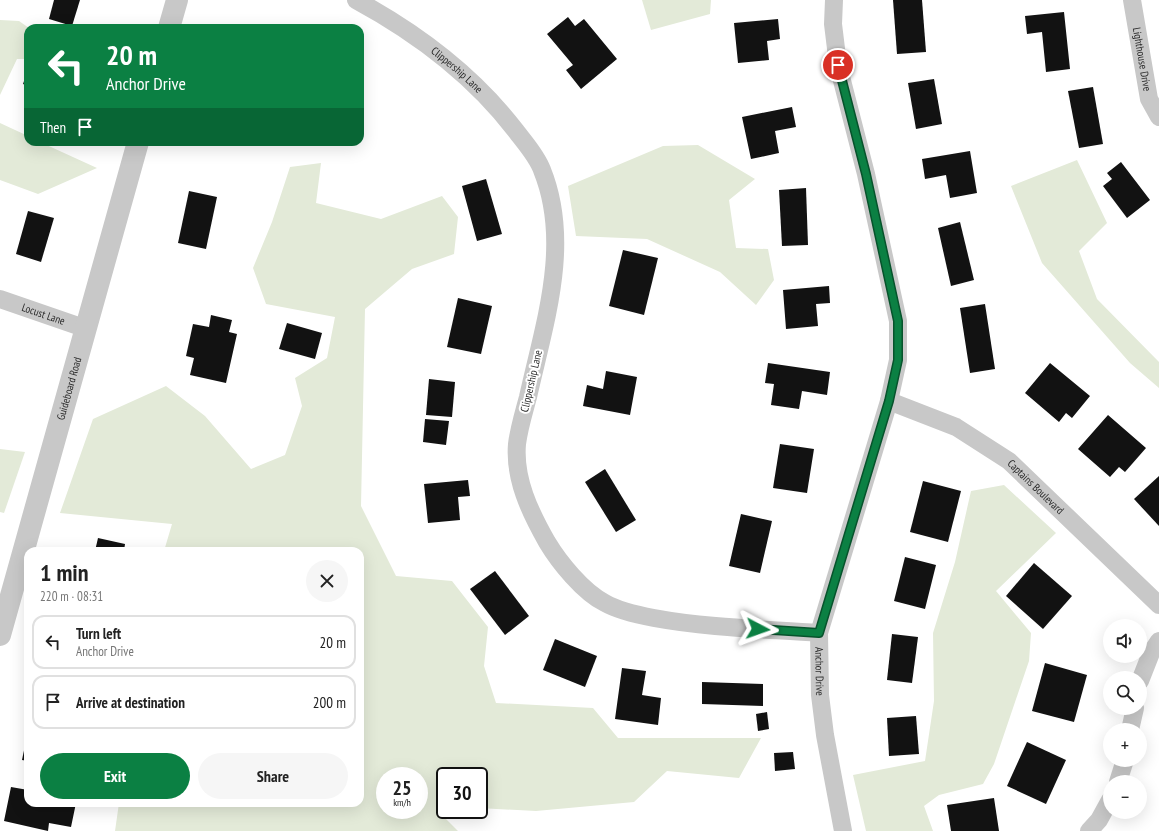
<!DOCTYPE html>
<html lang="en">
<head>
<meta charset="utf-8">
<style>
  :root { --surface:#fff; --page:#f6f6f6; --text:#222; --muted:#767676; --line:#e0e0e0; --accent:#0b8043 }
  body { margin:0; font-family:"PT Sans Narrow",sans-serif; background:var(--page); color:var(--text); height:100vh; display:flex; flex-direction:column; font-size:15px; white-space:nowrap }
  * { box-sizing:border-box; margin:0 }
  p { font-size:13px; color:var(--muted) }
  .icon { flex:none; width:22px; height:22px; fill:none; stroke:currentColor; stroke-width:2; stroke-linecap:round; stroke-linejoin:round }
  .map { position:relative; flex:1; overflow:hidden }
  .details { position:absolute; left:24px; top:547px; width:340px; height:260px; display:flex; flex-direction:column; background:var(--surface); border-radius:12px; box-shadow:0 4px 16px #0002 }
  .details>* { flex:none }
  .hud { position:absolute; left:24px; top:24px; width:340px; height:122px; border-radius:12px; box-shadow:0 4px 16px #0002; background:#0b8043; color:#fff; overflow:hidden }
  .fabs { position:absolute; left:1103px; top:619px; display:grid; gap:8px }
  .fabs a { display:grid; place-items:center; width:44px; height:44px; border-radius:50%; background:var(--surface); box-shadow:0 4px 16px #0002; font-size:20px }
  .speed { position:absolute; left:376px; top:767px; display:flex; gap:8px; font-size:20px; font-weight:700; text-align:center }
  .speed>* { display:grid; place-content:center; width:52px; height:52px; border-radius:50%; background:var(--surface); box-shadow:0 4px 16px #0002; line-height:1 }
  .speed small { font-size:10px; font-weight:400 }
  .speed .limit { border:2px solid #111; border-radius:6px; background:#fff; color:#111 }
  .pin { position:absolute; display:grid; place-items:center; width:34px; height:34px; color:#fff; margin:-17px; border:2px solid #fff; border-radius:50%; box-shadow:0 1px 4px #0007 }
  .me { position:absolute; width:44px; margin:-22px; rotate:94deg; stroke-linejoin:round; filter:drop-shadow(0 0 3px #0008) }
  .turn { display:flex; align-items:center; gap:14px; height:84px; padding:0 16px; font-size:18px }
  .turn .icon { width:52px; height:52px; stroke-width:2.5 }
  .turn b { display:block; font-size:28px; line-height:34px }
  .then { display:flex; align-items:center; height:38px; padding:0 16px; background:#0003; gap:8px; font-size:15px }
  .round { display:grid; place-items:center; flex:none; width:42px; height:42px; border-radius:21px; background:var(--page) }
  .headline { display:flex; align-items:center; justify-content:space-between; height:68px; padding:0 16px }
  h1 { font-size:24px; font-weight:600; line-height:30px }
  .button { display:flex; gap:8px; margin-top:auto; padding:8px 16px }
  .button a { flex:1; height:46px; border-radius:24px; background:var(--accent); color:#fff; font-size:16px; font-weight:600; line-height:46px; text-align:center }
  .button a+a { background:var(--page); color:var(--text) }
  ul { padding:0; list-style:none }
  li { display:flex; align-items:center; gap:12px; height:54px; margin:0 8px 6px; padding:0 8px; border:2px solid var(--line); border-radius:12px }
  li div { flex:1 }
  li b { display:block; font-size:15px }
  li em { font-style:normal }
  .map>svg:first-child { display:block }
  .green { fill:#e3ead8; fill-rule:evenodd }
  .building { fill:#121212 }
  .lines { fill:none; stroke-linecap:round; stroke-linejoin:round }
  .minor { stroke:#c8c8c8; stroke-width:18 }
  .tertiary { stroke:#c8c8c8; stroke-width:22 }
  .route-casing { stroke:#07532c; stroke-width:10 }
  .route { stroke:#0b8043; stroke-width:7 }
  .labels { text-anchor:middle; dominant-baseline:central; stroke-width:4; stroke-linejoin:round; paint-order:stroke }
  .street-label { font-size:11px; fill:#2b2b2b; stroke:#fff }
</style>
</head>
<body>
<div class="map">
<svg width="1159" height="831" viewBox="0 0 1159 831">
  <rect width="100%" height="100%" fill="#fff"/>
  <g class="green">
    <path d="M642,0H711L710,14L651,30Z"/>
    <path d="M0,20L19,21L29,28L28,59H17L0,95Z"/>
    <path d="M0,123L28,136V142H40L97,168L38,194L0,180Z"/>
    <path d="M698,145L755,179L729,200L736,248L768,249L774,280L756,305L720,272L647,239L576,236L568,186L663,146Z"/>
    <path d="M1077,160L1107,223L1079,251L1097,299L1159,362V388L1130,363L1042,263L1011,186Z"/>
    <path d="M321,163L316,203L381,219L442,196L458,217L454,254L412,269L365,309L361,506L396,576L452,581L488,627L484,666L496,703L593,708L618,738H761L739,778L667,771L634,802L536,811L479,808V776H445V810H471L444,817L458,831H115L119,803H360V551H164L172,524L60,513L93,419L166,386L205,416L251,469L285,455L302,406L295,378L327,358L335,317L266,304L253,268L272,222L290,167ZM385,776H419V810H385Z"/>
    <path d="M0,449L25,452L4,513L0,512Z"/>
    <path d="M1004,485L1056,533L996,591L1031,633L1029,661L994,764L983,784L939,795L924,806L933,831H866L853,775L925,761L934,701L933,633L955,562L971,491Z"/>
  </g>
  <g class="building">
    <path d="M54,0H80L72,26L49,19Z"/>
    <path d="M893,0H922L926,52L897,54Z"/>
    <path d="M1064,12L1070,69L1046,72L1042,32L1027,34L1025,16Z"/>
    <path d="M568,17L575,26L584,19L617,59L581,89L566,70L573,65L547,34Z"/>
    <path d="M778,19L780,39L767,41L769,60L738,63L734,23Z"/>
    <path d="M28,70V86L23,84Z"/>
    <path d="M934,79L942,124L916,129L908,83Z"/>
    <path d="M1093,87L1103,144L1079,148L1068,91Z"/>
    <path d="M792,107L796,127L775,131L779,153L751,159L742,117Z"/>
    <path d="M970,151L977,193L950,198L946,175L925,179L922,159Z"/>
    <path d="M1121,162L1150,200L1127,218L1103,186L1112,179L1107,173Z"/>
    <path d="M486,179L502,234L477,241L462,186Z"/>
    <path d="M806,188L808,245L782,246L779,190Z"/>
    <path d="M189,191L217,197L206,249L178,243Z"/>
    <path d="M28,211L54,218L41,262L16,254Z"/>
    <path d="M960,222L974,280L951,286L938,228Z"/>
    <path d="M623,250L658,258L644,315L609,306Z"/>
    <path d="M829,286L830,303L816,304L818,326L786,329L783,290Z"/>
    <path d="M458,298L492,306L481,354L447,347Z"/>
    <path d="M985,304L995,369L970,373L960,308Z"/>
    <path d="M211,315L232,320L229,332L237,334L226,383L190,375L194,358L186,356L193,324L209,327Z"/>
    <path d="M287,323L322,333L315,359L279,349Z"/>
    <path d="M768,363L830,372L827,395L802,391L799,409L771,405L774,384L765,383Z"/>
    <path d="M1050,363L1090,396L1072,418L1066,413L1059,422L1025,393Z"/>
    <path d="M606,371L637,377L630,415L583,406L587,385L603,389Z"/>
    <path d="M429,379L455,382L452,417L426,415Z"/>
    <path d="M1108,415L1146,448L1125,472L1119,467L1110,477L1078,449Z"/>
    <path d="M425,419L449,421L446,445L423,442Z"/>
    <path d="M780,444L814,449L807,493L773,488Z"/>
    <path d="M605,469L636,520L616,532L585,482Z"/>
    <path d="M1159,476V526L1134,499Z"/>
    <path d="M468,480L470,496L458,497L460,520L428,523L424,484Z"/>
    <path d="M923,481L961,491L948,542L910,532Z"/>
    <path d="M741,514L772,521L760,573L729,566Z"/>
    <path d="M98,538L125,544L124,551H95Z"/>
    <path d="M905,557L936,565L925,609L894,601Z"/>
    <path d="M1034,563L1072,596L1043,629L1006,596Z"/>
    <path d="M495,571L529,616L505,635L470,589Z"/>
    <path d="M892,634L918,637L912,683L887,680Z"/>
    <path d="M555,639L597,656L585,687L543,670Z"/>
    <path d="M1045,663L1087,675L1074,722L1032,711Z"/>
    <path d="M622,668L646,671L642,695L661,698L658,725L615,719Z"/>
    <path d="M702,682L763,684V706L702,704Z"/>
    <path d="M767,712L769,729L758,731L756,714Z"/>
    <path d="M916,716L919,754L889,756L887,718Z"/>
    <path d="M27,736H28V761L22,760Z"/>
    <path d="M1027,742L1066,760L1046,804L1007,786Z"/>
    <path d="M793,752L795,769L775,771L774,753Z"/>
    <path d="M11,787L28,790V803H76L71,827L49,823L48,831L4,821Z"/>
    <path d="M994,798L999,831H951L947,805Z"/>
  </g>
  <g class="lines">
    <g class="minor">
      <path id="s1" d="M356,0C417,33 474,76 516,131C525,143 537,156 542,170C572,244 544,324 528,397C524,412 519,428 517,444C514,479 530,512 547,542C559,562 583,592 605,603C619,611 638,615 654,618C708,628 764,629 819,633"/>
      <path id="s2" d="M834,0L833,24L838,65L866,174L898,321V360L889,401L819,633L820,695L825,735L843,831"/>
      <path id="s3" d="M1132,0L1149,99L1159,117"/>
      <path id="s4" d="M0,299L87,329"/>
      <path id="s5" d="M889,401L956,427L1009,461L1159,605"/>
      <path d="M1140,681L1151,653L1159,641"/>
      <path d="M1130,730L1135,708"/>
      <path d="M1118,782L1125,760"/>
      <path d="M1089,831L1099,820L1110,800"/>
    </g>
    <g class="tertiary">
      <path d="M169,28L177,0"/>
      <path id="s6" d="M0,635L138,142"/>
    </g>
  </g>
  <g class="lines">
    <defs>
      <path id="route" d="M758,629L819,633L889,401L898,360V321L866,174L838,65"/>
    </defs>
    <use href="#route" class="route-casing"/>
    <use href="#route" class="route"/>
  </g>
  <g class="labels">
    <g class="street-label">
      <text stroke="none"><textPath href="#s3" startOffset="60">Lighthouse Drive</textPath></text>
      <text stroke="none"><textPath href="#s1" startOffset="123">Clippership Lane</textPath></text>
      <text stroke="none"><textPath href="#s4" startOffset="46">Locust Lane</textPath></text>
      <text transform="translate(531 381) rotate(-77)">Clippership Lane</text>
      <text stroke="none"><textPath href="#s6" startOffset="256">Guideboard Road</textPath></text>
      <text stroke="none"><textPath href="#s5" startOffset="172">Captains Boulevard</textPath></text>
      <text stroke="none"><textPath href="#s2" startOffset="690">Anchor Drive</textPath></text>
    </g>
  </g>
</svg>
<div class="fabs">
<a><svg class="icon" aria-label="sound" viewBox="0 0 24 24"><path d="M4 9h4l5-4v14l-5-4H4zM17 9q2 3 0 6"/></svg></a>
<a><svg class="icon" aria-label="search" viewBox="0 0 24 24"><circle cx="10" cy="10" r="6"/><path d="M15 15l6 6"/></svg></a>
<a>+</a>
<a>−</a>
</div>
<div class="speed"><div>25<small>km/h</small></div><div class="limit">30</div></div>
<div class="pin" style="left:838px;top:65px;background:#d93025"><svg class="icon" aria-label="arrive" viewBox="0 0 24 24"><path d="M6 21V4h12l-3 4 3 4H6"/></svg></div>
<svg class="me" style="left:758px;top:629px" viewBox="-20 -20 40 40"><path d="M0-17L14 15 0 8-14 15z" fill="#0b8043" stroke="#fff" stroke-width="4"/></svg>
<div class="hud">
<div class="turn"><svg class="icon" aria-label="left" viewBox="0 0 24 24"><path d="M17 20v-9H6M10 6l-5 5 5 5"/></svg><div><b>20 m</b>Anchor Drive</div></div>
<div class="then">Then<svg class="icon" aria-label="arrive" viewBox="0 0 24 24"><path d="M6 21V4h12l-3 4 3 4H6"/></svg></div>
</div>
<section class="details">
<div class="headline"><div><h1>1 min</h1><p>220 m · 08:31</p></div><a class="round"><svg class="icon" aria-label="close" viewBox="0 0 24 24"><path d="M6 6l12 12M18 6L6 18"/></svg></a></div>
<ul>
<li><svg class="icon" aria-label="left" viewBox="0 0 24 24"><path d="M17 20v-9H6M10 6l-5 5 5 5"/></svg><div><b>Turn left</b><p>Anchor Drive</p></div><em>20 m</em></li>
<li><svg class="icon" aria-label="arrive" viewBox="0 0 24 24"><path d="M6 21V4h12l-3 4 3 4H6"/></svg><div><b>Arrive at destination</b></div><em>200 m</em></li>
</ul>
<div class="button"><a>Exit</a><a>Share</a></div>
</section>
</div>
</body>
</html>
